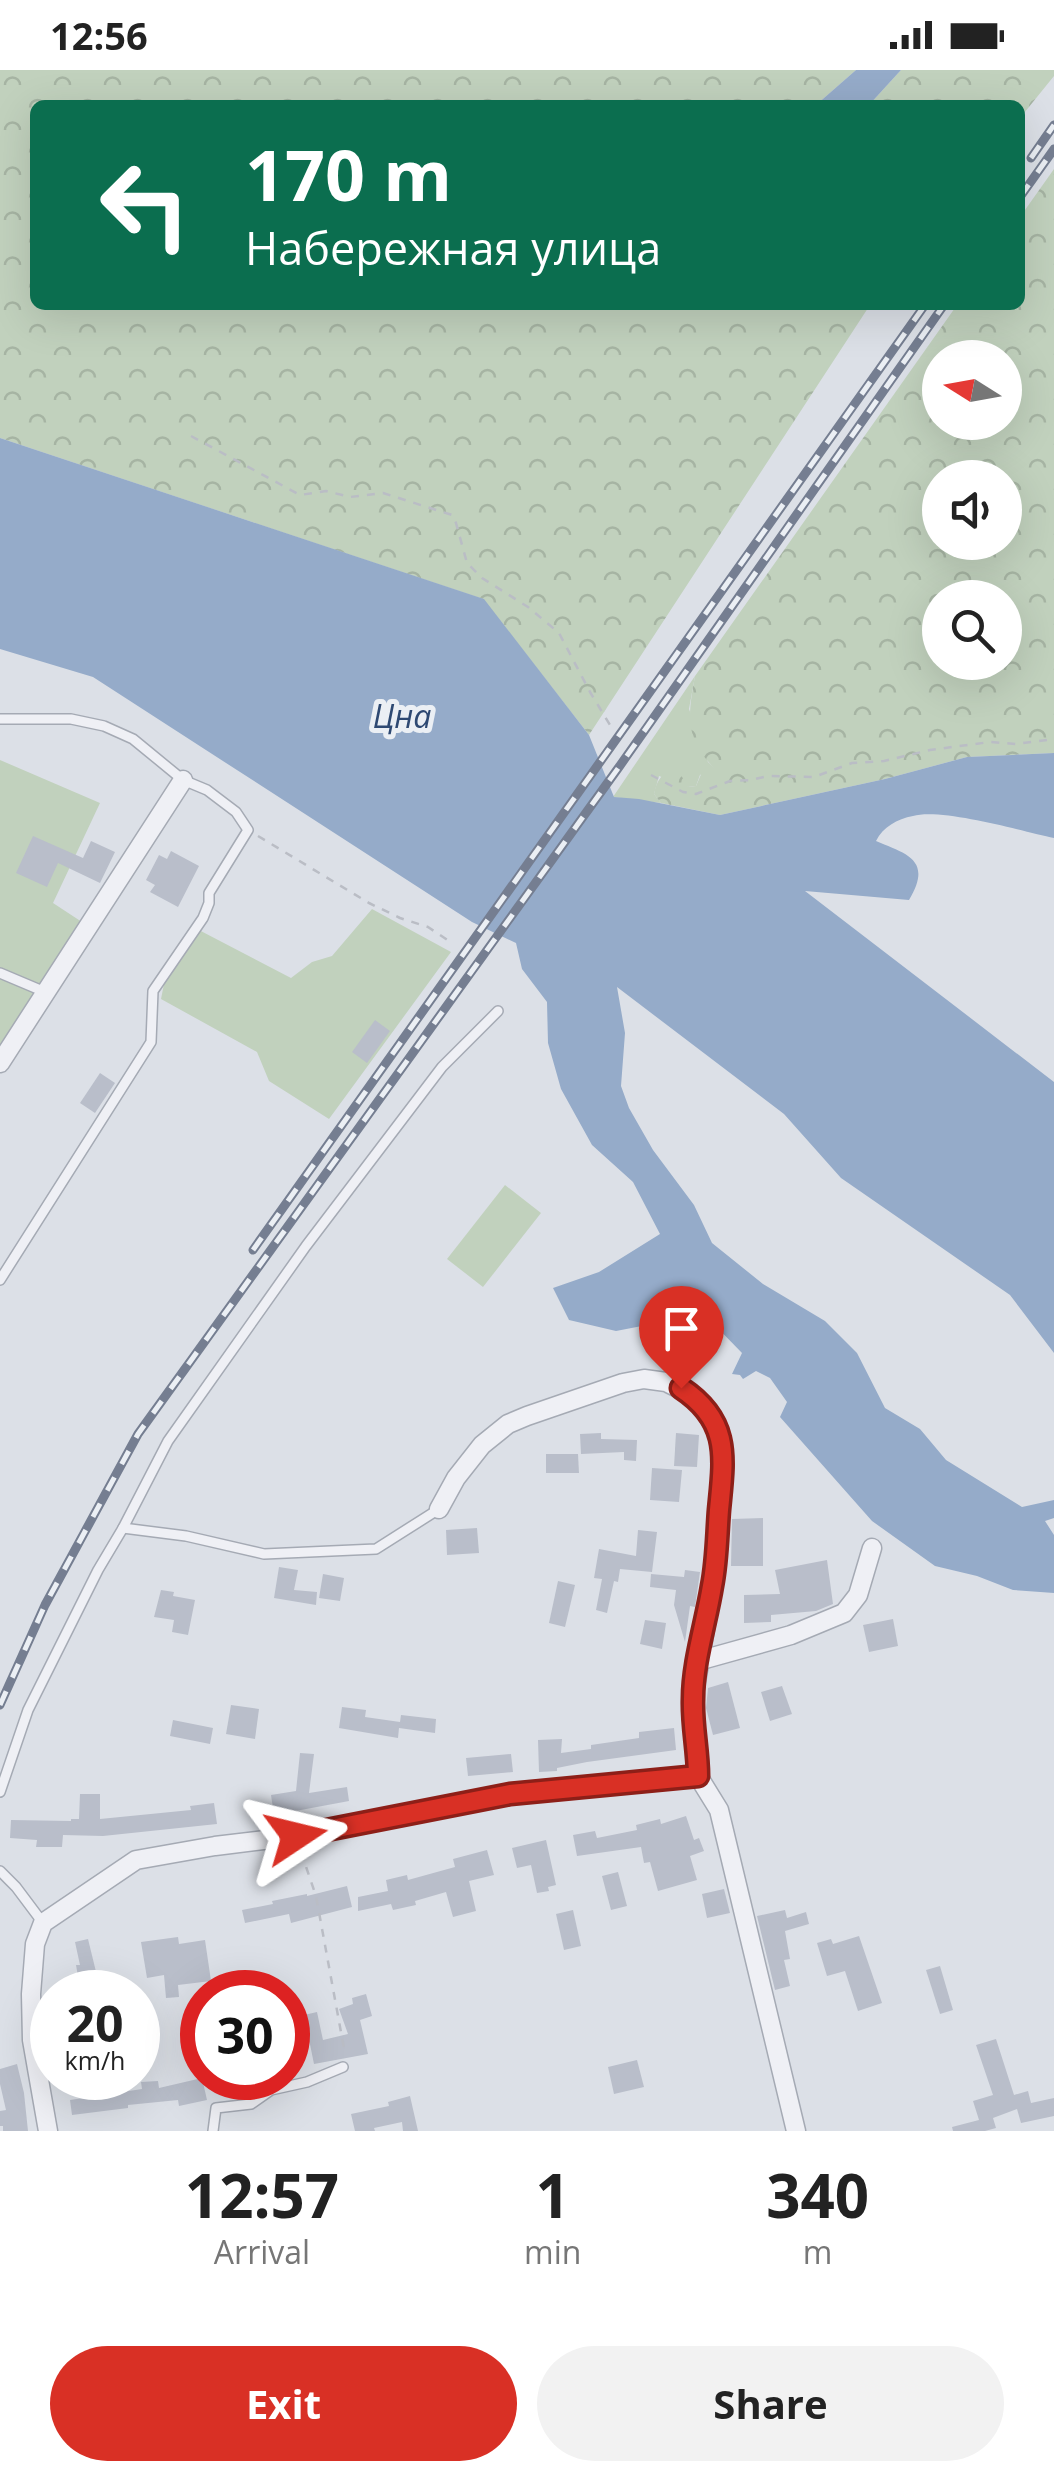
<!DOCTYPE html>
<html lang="en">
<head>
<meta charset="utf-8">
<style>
  :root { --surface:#fff; --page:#f2f2f2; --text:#222; --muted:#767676; --accent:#d93025 }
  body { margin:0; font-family:"Open Sans",sans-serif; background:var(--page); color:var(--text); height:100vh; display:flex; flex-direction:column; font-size:38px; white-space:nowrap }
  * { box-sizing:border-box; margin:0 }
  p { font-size:32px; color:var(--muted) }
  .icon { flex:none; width:55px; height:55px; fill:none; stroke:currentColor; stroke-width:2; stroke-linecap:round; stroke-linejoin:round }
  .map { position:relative; height:2061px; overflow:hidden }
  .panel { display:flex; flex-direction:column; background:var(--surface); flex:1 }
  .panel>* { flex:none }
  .top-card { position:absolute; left:30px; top:30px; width:995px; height:210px; border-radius:15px; box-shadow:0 10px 40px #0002; background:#0b6e4f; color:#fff; overflow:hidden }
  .needle { width:65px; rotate:281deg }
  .fabs { position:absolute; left:922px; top:270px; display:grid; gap:20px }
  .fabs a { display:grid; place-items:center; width:100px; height:100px; border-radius:50%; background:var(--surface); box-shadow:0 10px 40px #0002; font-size:50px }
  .speed { position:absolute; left:30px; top:1900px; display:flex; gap:20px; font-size:50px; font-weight:700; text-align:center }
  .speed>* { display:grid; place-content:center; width:130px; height:130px; border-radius:50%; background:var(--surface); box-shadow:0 10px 40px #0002; line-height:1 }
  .speed small { font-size:25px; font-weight:400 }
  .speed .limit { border:15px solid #d22; background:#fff; color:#111 }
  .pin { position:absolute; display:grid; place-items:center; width:85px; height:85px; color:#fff; margin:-102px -42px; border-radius:50% 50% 50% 0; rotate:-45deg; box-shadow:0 0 10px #0007 }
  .pin .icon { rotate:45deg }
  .me { position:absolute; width:110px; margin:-55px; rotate:80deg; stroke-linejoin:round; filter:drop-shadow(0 0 8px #0008) }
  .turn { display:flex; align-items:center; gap:35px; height:210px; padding:0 50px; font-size:45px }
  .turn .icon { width:130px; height:130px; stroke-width:2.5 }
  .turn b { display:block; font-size:70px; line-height:85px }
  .eta { display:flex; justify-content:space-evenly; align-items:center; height:170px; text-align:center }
  .eta b { font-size:60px; font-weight:700; line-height:70px }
  .cta { display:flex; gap:20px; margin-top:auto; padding:20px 50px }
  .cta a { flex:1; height:115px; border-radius:60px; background:var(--accent); color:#fff; font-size:40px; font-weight:700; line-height:115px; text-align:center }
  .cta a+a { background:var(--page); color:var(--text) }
  .status { display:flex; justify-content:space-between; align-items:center; height:70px; padding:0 50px; background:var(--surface); direction:ltr }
  .status svg { height:28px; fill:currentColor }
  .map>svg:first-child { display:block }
  .green { fill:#c1d1bd }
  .forest { fill:url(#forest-crowns); fill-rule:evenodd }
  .water { fill:#95abc9 }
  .building { fill:#b9beca }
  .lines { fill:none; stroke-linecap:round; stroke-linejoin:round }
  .lane-casing { stroke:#a5aab4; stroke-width:12 }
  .street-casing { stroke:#a5aab4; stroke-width:21 }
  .path { stroke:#babdc5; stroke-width:2.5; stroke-dasharray:8 8; stroke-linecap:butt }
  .lane { stroke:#eff0f5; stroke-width:9 }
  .street { stroke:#eff0f5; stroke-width:18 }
  .rail-casing { stroke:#757e91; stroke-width:9 }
  .rail { stroke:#ebeff4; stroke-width:5; stroke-dasharray:15; stroke-linecap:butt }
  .route-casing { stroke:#8d1f18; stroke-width:25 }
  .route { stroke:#d93025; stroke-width:18 }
  .labels { text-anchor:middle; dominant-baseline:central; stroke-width:10; stroke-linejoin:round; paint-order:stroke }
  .water-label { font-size:32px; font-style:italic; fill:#2e4972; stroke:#ebeff4 }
</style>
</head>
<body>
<div class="status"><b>12:56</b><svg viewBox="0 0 49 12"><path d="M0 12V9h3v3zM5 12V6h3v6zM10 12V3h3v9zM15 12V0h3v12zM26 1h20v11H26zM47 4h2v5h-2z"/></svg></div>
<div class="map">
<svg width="1054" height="2061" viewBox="0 0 1054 2061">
  <defs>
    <pattern id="forest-crowns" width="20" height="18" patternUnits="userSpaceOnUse" patternTransform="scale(2.5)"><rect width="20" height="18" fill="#c1d1bd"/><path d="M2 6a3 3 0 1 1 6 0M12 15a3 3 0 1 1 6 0" fill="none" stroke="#a6b4a3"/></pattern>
  </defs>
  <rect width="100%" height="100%" fill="#dce0e7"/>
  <g class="green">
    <path d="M695,606L689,639L708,692L719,702H706L700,705L696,716L688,717L659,706L654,724L661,733L613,727Z"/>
    <path d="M0,690L100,733L53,833L85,854L0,978Z"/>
    <path d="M372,839L451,882L329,1049L269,1011L257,982L161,929L164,914L197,859L291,908L312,892L332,886Z"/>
    <path d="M505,1115L541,1143L483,1217L447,1189Z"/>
  </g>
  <g class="forest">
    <path d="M0,0H856L816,35H35V235H870L589,665L483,529L0,368Z"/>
    <path d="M901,0H1054V6L1020,48V35H869Z"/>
    <path d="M1054,99V683L967,687L885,709L720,745L661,733L654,724C658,699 678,692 688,717L696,716L702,702H718C685,670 687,649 695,606L957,235H1020V147ZM940,288H1005V352H940ZM940,408H1005V472H940ZM940,528H1005V592H940Z"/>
  </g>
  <g class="water">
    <path d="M856,0H901L869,35H816Z"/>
    <path d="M0,368L484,529L589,665L614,727L639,729L720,745L885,709L967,687L1054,683V768C1022,761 942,738 913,746C897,749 883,757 876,771C907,784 933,790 909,830L805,821L1054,1012V1283L1010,1225L841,1108L784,1044L617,917L625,963L621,1016L629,1038L653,1080L694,1135L712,1173L763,1214L825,1251L857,1283L885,1338L920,1359L946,1390L1022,1437L1054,1430V1448L1045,1451L1054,1465V1523L1013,1520L977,1506L935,1496L872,1451L780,1347L787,1332L770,1308L756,1301L743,1309L740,1305L732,1304L742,1283L704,1244L616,1261L569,1250L553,1218L599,1202L660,1164L633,1112L592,1075L561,1019L548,973L547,932L522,899L516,873L472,852L93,607L0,579Z"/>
  </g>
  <g class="building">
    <path d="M33,766L83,788L91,771L115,782L100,813L58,793L47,817L16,803Z"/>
    <path d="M171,781L199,796L178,837L150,822L155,815L146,810L159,785L167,789Z"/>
    <path d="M375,950L390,961L367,993L352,982Z"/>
    <path d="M100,1003L115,1013L95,1043L80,1033Z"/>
    <path d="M601,1363V1369L637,1370L636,1391L624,1390V1382L581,1384L580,1364Z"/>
    <path d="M676,1363L699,1365L697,1397L674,1396Z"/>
    <path d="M546,1384H578L579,1403H546Z"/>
    <path d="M652,1398L682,1400L679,1432L650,1430Z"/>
    <path d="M763,1448V1496H731L732,1449Z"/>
    <path d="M477,1458L479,1483L447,1485L446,1460Z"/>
    <path d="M638,1460L657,1462L652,1502L620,1499L618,1512L614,1511L607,1543L596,1540L602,1509L594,1508L599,1479L636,1486Z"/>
    <path d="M827,1490L833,1534L816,1541L771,1545V1552L744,1553V1525L780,1524L775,1500Z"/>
    <path d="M279,1497L298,1500L294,1520L317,1522L316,1535L274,1528Z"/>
    <path d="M685,1500L700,1502L695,1537L690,1536L685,1572L674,1535L676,1520L650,1517L651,1504L684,1507Z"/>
    <path d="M323,1504L344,1508L340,1531L319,1528Z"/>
    <path d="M558,1511L575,1515L565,1557L549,1553Z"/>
    <path d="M161,1520L174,1522L173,1526L195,1530L188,1565L172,1562L174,1550L154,1547Z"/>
    <path d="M893,1549L898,1576L869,1582L863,1555Z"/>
    <path d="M645,1550L666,1553L662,1579L640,1574Z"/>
    <path d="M728,1612L740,1658L713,1665L706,1638L708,1618Z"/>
    <path d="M782,1616L792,1644L770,1651L761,1622Z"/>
    <path d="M231,1635L259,1639L255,1669L226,1664Z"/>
    <path d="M342,1637L366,1640L365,1647L400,1652L401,1645L436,1649L435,1663L399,1658L398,1668L339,1658Z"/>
    <path d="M173,1650L213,1658L210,1674L170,1666Z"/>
    <path d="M674,1658L676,1680L587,1692L557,1698V1701L539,1702L538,1670L562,1669L561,1683L591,1679V1675L639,1668V1662Z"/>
    <path d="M300,1683L314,1684L309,1723L347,1717L349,1731L274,1745L271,1725L296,1721Z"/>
    <path d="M511,1684L513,1702L468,1706L466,1688Z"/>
    <path d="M80,1724H100V1749L191,1740L190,1736L214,1733L217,1754L103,1766L63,1765L62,1777H36L37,1770L10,1768L11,1750L71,1751V1749H79Z"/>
    <path d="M686,1746L694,1770L699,1768L704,1781L690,1786L697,1810L658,1821L650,1792L644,1793L641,1777L577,1786L573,1765L595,1761L597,1768L637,1760L636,1755L660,1749L661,1754Z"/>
    <path d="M546,1770L556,1815L548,1817L549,1821L537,1823L531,1795L517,1798L512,1778Z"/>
    <path d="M487,1780L494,1805L469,1811L476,1841L453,1847L446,1822L415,1831L416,1835L393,1840L391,1834L358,1841V1827L388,1821L386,1810L407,1805L408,1810L455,1797L453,1789Z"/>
    <path d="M618,1802L627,1836L611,1840L602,1806Z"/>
    <path d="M347,1816L352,1837L291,1853L289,1844L245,1853L242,1840L273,1834L272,1831L307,1824V1826Z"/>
    <path d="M724,1819L730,1843L707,1848L702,1824Z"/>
    <path d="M573,1840L581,1876L564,1880L556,1844Z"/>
    <path d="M785,1840L787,1848L806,1842L809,1854L785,1861L790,1889L784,1890L790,1916L775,1920L757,1846Z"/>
    <path d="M859,1866L882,1933L858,1941L845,1901L827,1906L817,1873L831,1869L833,1874Z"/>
    <path d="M178,1867L179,1874L205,1870L211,1911L178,1915L179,1927L166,1928L164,1905L147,1908L141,1872Z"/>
    <path d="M88,1869L99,1914L80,1918L76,1895H80L75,1872Z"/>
    <path d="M940,1896L953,1940L940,1944L926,1900Z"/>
    <path d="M366,1924L372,1946L360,1950L368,1984L314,1994L304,1945L317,1942L323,1970L348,1964L339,1939L353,1934L352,1928Z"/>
    <path d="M996,1969L1014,2025L1028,2021L1031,2033L1054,2028V2046L1021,2053L1017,2039L993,2048L996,2058L985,2061H953L952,2057L979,2050L973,2031L993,2025L976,1975Z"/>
    <path d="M637,1990L644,2017L614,2024L608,1997Z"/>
    <path d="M17,1994L24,2023L28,2061H3V2056H0V2041L6,2040L0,2014V1999Z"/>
    <path d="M202,2008L207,2030L179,2036L178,2030L128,2035V2038L72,2045L70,2030L142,2019L141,2012L158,2011L159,2018Z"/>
    <path d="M410,2026L418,2061H403L402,2052L374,2058L375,2061H355L351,2044L389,2036L388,2032Z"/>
  </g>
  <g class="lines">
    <defs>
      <g id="lane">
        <path d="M0,649H71L104,656L133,669L183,710L207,720L236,742L248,760L209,823V833L203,848L153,921L151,972L0,1210"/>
        <path d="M0,903L45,922"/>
        <path d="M123,1458L186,1466L264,1484L376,1479L439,1439"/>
        <path d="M0,1722L28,1640L98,1500L123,1458L168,1371L306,1176L442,997L498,941"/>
        <path d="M0,1801L16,1817L43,1853"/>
        <path d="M213,2061L216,2038L251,2034L271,2020L307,2012L343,1997"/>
      </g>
      <g id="street">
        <path d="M0,993L183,710"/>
        <path d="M698,1591L791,1565L844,1543L858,1525L872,1478"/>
        <path d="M698,1706L719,1740L796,2061"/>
        <path d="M48,2061L32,1970L31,1924L35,1874L43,1853L136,1790L215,1776L313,1764L510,1724L698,1706L693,1629L713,1512L724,1397L723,1376L719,1362L694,1326L666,1312L644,1309L623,1313L527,1346L508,1354L482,1375L456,1408L439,1439"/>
      </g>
    </defs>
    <use href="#lane" class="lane-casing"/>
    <use href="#street" class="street-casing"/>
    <g class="path">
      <path d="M191,366L300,425L326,421L350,427L383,423L452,445L456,453L467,493L482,508L528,537L559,563L590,622L613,660"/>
      <path d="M651,705L683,722L696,724L730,711L751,710L768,706L814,707L852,693L884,691L930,680L990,672L1016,674L1054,669"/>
      <path d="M258,766L369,833L400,848L428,857L449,871"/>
      <path d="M301,1782L316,1826L345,1984"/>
    </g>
    <use href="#lane" class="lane"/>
    <use href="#street" class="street"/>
    <defs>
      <g id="rail">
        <path d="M1031,88L1054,55"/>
        <path d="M1020,127L1054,79"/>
        <path d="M253,1180L925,235"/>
        <path d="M0,1635L45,1535L138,1364L619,697L944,235"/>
      </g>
    </defs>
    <use href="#rail" class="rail-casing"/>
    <use href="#rail" class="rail"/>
  </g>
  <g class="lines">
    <defs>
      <path id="route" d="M296,1766L510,1724L698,1706C698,1680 692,1655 693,1629C693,1592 706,1553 712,1516C717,1491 717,1465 719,1440C724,1388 731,1351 681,1318"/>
    </defs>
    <use href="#route" class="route-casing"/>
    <use href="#route" class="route"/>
  </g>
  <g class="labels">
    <g class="water-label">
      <text x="402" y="645">Цна</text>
    </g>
  </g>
</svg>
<div class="fabs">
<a><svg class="needle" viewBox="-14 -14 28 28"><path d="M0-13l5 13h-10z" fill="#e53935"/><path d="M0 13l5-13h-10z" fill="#767676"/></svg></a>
<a><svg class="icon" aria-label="sound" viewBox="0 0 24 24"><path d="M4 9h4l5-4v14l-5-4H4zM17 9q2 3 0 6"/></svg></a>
<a><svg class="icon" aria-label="search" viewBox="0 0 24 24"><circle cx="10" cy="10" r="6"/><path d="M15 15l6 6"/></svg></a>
</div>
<div class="speed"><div>20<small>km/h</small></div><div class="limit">30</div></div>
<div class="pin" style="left:681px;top:1318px;background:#d93025"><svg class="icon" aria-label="arrive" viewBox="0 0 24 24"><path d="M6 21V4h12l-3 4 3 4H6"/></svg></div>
<svg class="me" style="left:296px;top:1766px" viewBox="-20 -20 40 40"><path d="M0-17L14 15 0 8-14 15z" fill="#d93025" stroke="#fff" stroke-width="4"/></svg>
<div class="top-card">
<div class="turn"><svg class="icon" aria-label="left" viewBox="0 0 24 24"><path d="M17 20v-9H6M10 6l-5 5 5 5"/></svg><div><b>170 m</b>Набережная улица</div></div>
</div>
</div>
<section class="panel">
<div class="eta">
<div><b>12:57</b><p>Arrival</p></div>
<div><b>1</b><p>min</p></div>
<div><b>340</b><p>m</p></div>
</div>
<div class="cta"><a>Exit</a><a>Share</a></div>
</section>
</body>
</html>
